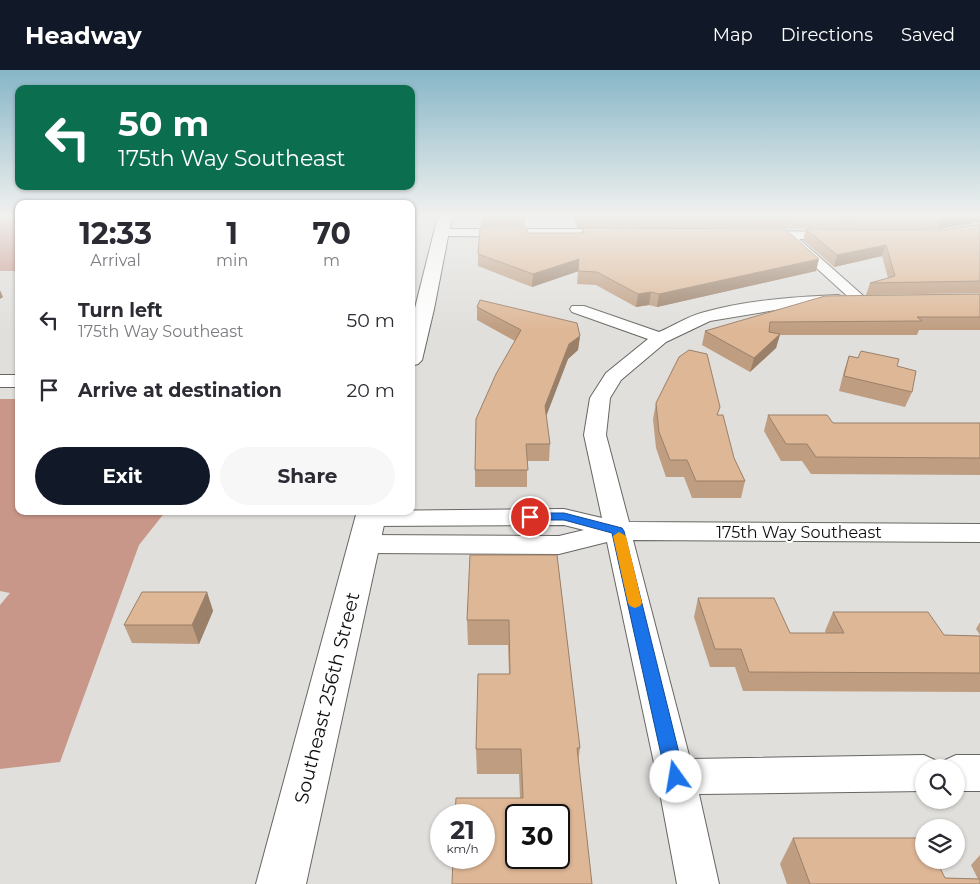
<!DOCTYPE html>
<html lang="en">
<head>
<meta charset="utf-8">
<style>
  :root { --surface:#fff; --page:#f7f7f7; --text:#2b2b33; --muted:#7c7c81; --accent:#111827 }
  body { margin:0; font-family:Montserrat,sans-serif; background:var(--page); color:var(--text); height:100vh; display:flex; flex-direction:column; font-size:19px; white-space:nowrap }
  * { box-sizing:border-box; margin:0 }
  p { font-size:16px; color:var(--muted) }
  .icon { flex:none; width:28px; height:28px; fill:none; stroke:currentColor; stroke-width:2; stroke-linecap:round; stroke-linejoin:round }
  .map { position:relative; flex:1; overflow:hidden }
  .drawer { position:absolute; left:15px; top:130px; width:400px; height:315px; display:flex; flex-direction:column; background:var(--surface); border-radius:10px; box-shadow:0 1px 4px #0004 }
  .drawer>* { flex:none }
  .hud { position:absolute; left:15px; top:15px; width:400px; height:105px; border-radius:10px; box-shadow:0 1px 4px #0004; background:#0b6e4f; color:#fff; overflow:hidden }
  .tools { position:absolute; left:915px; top:689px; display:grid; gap:10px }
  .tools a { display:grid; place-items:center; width:50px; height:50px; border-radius:50%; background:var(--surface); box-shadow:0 1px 4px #0004; font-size:25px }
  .speed { position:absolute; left:430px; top:734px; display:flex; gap:10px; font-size:25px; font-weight:700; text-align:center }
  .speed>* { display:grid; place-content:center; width:65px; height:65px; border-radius:50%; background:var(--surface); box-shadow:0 1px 4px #0004; line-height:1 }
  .speed small { font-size:12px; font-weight:400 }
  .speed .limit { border:2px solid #111; border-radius:8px; background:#fff; color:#111 }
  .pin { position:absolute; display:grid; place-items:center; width:42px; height:42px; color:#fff; margin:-21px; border:2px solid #fff; border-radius:50%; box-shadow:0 1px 5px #0007 }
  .me { position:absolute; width:55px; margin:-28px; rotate:347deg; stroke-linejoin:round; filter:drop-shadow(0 0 4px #0008) }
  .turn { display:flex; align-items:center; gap:18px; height:105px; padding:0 20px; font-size:22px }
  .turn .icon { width:65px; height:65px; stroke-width:2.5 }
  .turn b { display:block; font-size:35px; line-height:42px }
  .eta { display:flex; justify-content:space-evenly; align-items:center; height:85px; text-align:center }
  .eta b { font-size:30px; font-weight:700; line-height:35px }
  .primary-button { display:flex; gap:10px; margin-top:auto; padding:10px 20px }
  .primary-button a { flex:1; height:58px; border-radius:30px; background:var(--accent); color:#fff; font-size:20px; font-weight:700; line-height:58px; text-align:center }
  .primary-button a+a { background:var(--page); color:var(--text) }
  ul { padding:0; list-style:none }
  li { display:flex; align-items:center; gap:15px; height:70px; padding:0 20px }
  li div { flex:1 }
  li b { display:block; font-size:19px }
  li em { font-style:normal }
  header { display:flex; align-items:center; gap:30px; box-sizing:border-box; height:70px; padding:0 25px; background:var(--accent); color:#fff }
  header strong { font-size:24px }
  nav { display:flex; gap:28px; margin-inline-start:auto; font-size:18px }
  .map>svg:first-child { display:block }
  .forest { fill:#c9978a }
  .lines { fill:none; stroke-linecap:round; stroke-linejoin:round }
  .minor-casing { stroke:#676663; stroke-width:2 }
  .secondary-casing { stroke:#676663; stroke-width:2 }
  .minor { fill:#fff; fill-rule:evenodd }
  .secondary { fill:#fff; fill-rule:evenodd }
  .wall { fill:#bf9d81 }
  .shaded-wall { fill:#9b8069 }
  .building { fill:#deb796; stroke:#9b8069; fill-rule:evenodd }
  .route { fill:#1a73e8; stroke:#114b97 }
  .slow { fill:#f59e0b }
  .labels { text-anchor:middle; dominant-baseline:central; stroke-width:4; stroke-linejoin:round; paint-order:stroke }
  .street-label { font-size:16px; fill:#100f0e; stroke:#fff }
  .near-street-label { font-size:19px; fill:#100f0e; stroke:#fff }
</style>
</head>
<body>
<header>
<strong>Headway</strong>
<nav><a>Map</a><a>Directions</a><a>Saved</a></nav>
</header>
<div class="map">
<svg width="980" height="814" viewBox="0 0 980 814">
  <rect width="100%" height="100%" fill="#e0dfdc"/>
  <g class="forest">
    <rect x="0" y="146" width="19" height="55"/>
    <path d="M0,329H19V441H166L139,475L60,692L0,699V535L10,523L0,521Z"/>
  </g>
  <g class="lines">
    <defs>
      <g id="minor">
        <path d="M442,159H585L591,163L585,167L438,166L436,163L438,160Z"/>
        <path d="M761,161L841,162L843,165L837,169H799L868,230L865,233H855L790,174L788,171L789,169L757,168L755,165Z"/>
        <path d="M838,225L843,227L846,230L843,233L793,237L710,251L666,272L621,310L610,328L606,365L629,452L980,454V472L633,470L690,689L924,685L937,691L940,697L943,691L956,685H980V721H956V698H924V721L699,724L719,814H677L657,707L607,472L559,484L365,483L355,480L352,474L355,468L365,465L559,466L584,460L564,455L371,456L362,454L358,448L362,442L366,441L564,439L602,448L584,365L590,328L606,303L648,269L572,242L570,239L572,236H584L659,262C673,256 687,247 701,243C745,230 793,227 838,225Z"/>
        <rect x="0" y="305" width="19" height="12"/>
      </g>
      <g id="secondary">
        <path d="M438,146H452L434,239L422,290L418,294L411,296V254Z"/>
        <path d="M357,441H387L306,814H256Z"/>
      </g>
    </defs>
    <use href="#minor" class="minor-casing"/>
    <use href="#secondary" class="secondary-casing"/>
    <use href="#minor" class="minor"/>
    <use href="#secondary" class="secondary"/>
  </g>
  <g class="wall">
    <path d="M481,146L525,148V157H481Z"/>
    <path d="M573,146H980V152L938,159L577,158Z"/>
    <path d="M980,154V223L866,225L870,213L888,208L882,186L834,197L803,170L806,159L942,160Z"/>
    <path d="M582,158L816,201L657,237L649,235L636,237L596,215L577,214L578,201L532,217L478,196V184L528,163H582Z"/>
    <path d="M980,224V260H919L917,265H780L776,278L750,302L702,275L705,261L825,226Z"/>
    <path d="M477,237L580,266L578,280L568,289L546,346L550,374L549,391H527V417H475V400L515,271L477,250Z"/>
    <path d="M849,286L897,296L912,322L905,337L839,321L844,301Z"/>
    <path d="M656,333L719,345L734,388L745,411L741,428H692L684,407H666L656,378L653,349Z"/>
    <path d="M768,345L833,353H980V405L811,404L802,391H781L764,361Z"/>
    <path d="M557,485L580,678L578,692L592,814L520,728L519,704H477L476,679L509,604L508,575H468L467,550Z"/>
    <path d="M207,522L213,541L199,574L132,573L124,555Z"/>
    <path d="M698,528L790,563H826L825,561L833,542L944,565L980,566V622L743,621L735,597H710L694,547Z"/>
    <path d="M980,552V565L976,559Z"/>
    <path d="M793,768L945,808L978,809L971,795L980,785V814H787L780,794Z"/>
  </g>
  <g class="shaded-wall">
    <path d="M961,146H980V152L938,159L942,149Z"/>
    <path d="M886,175L882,186L834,197L837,185Z"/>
    <path d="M579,189V201L532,217L533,204Z"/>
    <path d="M819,189L816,201L657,237L659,224Z"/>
    <path d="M0,220L3,227L0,229Z"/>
    <path d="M651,222L649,235L636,237L638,224Z"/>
    <path d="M780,264L776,278L750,302L754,288Z"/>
    <path d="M580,266L578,280L568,289L544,352L545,336L569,274Z"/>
    <path d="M207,522L213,541L199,574L192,555Z"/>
  </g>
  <g class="building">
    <rect x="481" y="146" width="44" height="2"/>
    <path d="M578,146H961L942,149L578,147Z"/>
    <path d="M980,154V211L870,213L895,206L886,175L837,185L806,159L942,160Z"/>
    <path d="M480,158H527L528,163H584L582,158L785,159L819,189L659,224L651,222L638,224L597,202L578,201L579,189L533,204L478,184Z"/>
    <path d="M980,224V247H917L922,251L770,252L769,262L780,264L754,288L705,261L825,226Z"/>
    <path d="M480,230L577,253L580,266L569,274L545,336L550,374H526L528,400H475L476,349L496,304L521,260L477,237Z"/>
    <path d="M689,280L707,284L720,337L717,345H723L734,388L745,411H696L687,390H670L659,362L656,333L679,287Z"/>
    <path d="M861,281L899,289L897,296L916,301L912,322L844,306L849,286L858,288Z"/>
    <path d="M768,345H827L833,353H980V388L816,387L807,374H786Z"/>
    <path d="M470,485H557L580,678H577L592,814H452L453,788H484V745H455L456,728H523L521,679H476L478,604H510L509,550H467ZM516,745H559V788H516Z"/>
    <path d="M142,522H207L192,555H124Z"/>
    <path d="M698,528H774L790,563H844L833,542H928L944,565L980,566V603L749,602L741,579H715Z"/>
    <path d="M793,768H924V790H936L945,808L980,809V814H810Z"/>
  </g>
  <linearGradient id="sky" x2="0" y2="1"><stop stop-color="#87b6c7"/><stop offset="0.56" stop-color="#f1f1ef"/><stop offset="1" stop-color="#f1f1ef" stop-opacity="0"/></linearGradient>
  <rect width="980" height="260" fill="url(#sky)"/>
  <path class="route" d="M530,443H564L622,458L624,461L685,707L682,713L676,715L669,713L666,707L612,463L564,450H525L523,447L525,444Z"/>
  <path class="slow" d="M619,462L626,466L642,533L640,536L635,538L630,536L628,533L613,466Z"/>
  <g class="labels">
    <g class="street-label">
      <text x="799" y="462">175th Way Southeast</text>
    </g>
    <g class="near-street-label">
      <text transform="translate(327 628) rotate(-76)">Southeast 256th Street</text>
    </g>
  </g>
</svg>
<div class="tools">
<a><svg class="icon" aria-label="search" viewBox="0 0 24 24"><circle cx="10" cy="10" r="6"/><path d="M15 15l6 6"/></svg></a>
<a><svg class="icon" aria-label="layers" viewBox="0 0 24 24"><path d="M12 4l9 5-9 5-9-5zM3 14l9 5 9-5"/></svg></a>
</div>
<div class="speed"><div>21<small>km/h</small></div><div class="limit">30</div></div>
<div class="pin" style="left:530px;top:447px;background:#d93025"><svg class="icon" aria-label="arrive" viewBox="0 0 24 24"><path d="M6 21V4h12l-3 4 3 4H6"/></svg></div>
<svg class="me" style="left:676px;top:707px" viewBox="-20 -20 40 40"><circle r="19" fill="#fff"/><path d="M0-13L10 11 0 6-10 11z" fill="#1a73e8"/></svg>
<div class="hud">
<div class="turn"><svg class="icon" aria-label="left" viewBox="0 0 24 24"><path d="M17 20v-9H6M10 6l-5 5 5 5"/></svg><div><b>50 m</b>175th Way Southeast</div></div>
</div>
<section class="drawer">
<div class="eta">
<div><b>12:33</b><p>Arrival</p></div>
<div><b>1</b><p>min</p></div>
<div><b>70</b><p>m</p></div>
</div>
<ul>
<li><svg class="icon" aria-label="left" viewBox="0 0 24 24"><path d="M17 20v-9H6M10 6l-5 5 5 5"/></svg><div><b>Turn left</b><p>175th Way Southeast</p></div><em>50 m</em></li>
<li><svg class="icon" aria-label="arrive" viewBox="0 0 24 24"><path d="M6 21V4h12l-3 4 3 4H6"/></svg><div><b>Arrive at destination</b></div><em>20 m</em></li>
</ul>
<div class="primary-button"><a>Exit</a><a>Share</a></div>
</section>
</div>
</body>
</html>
